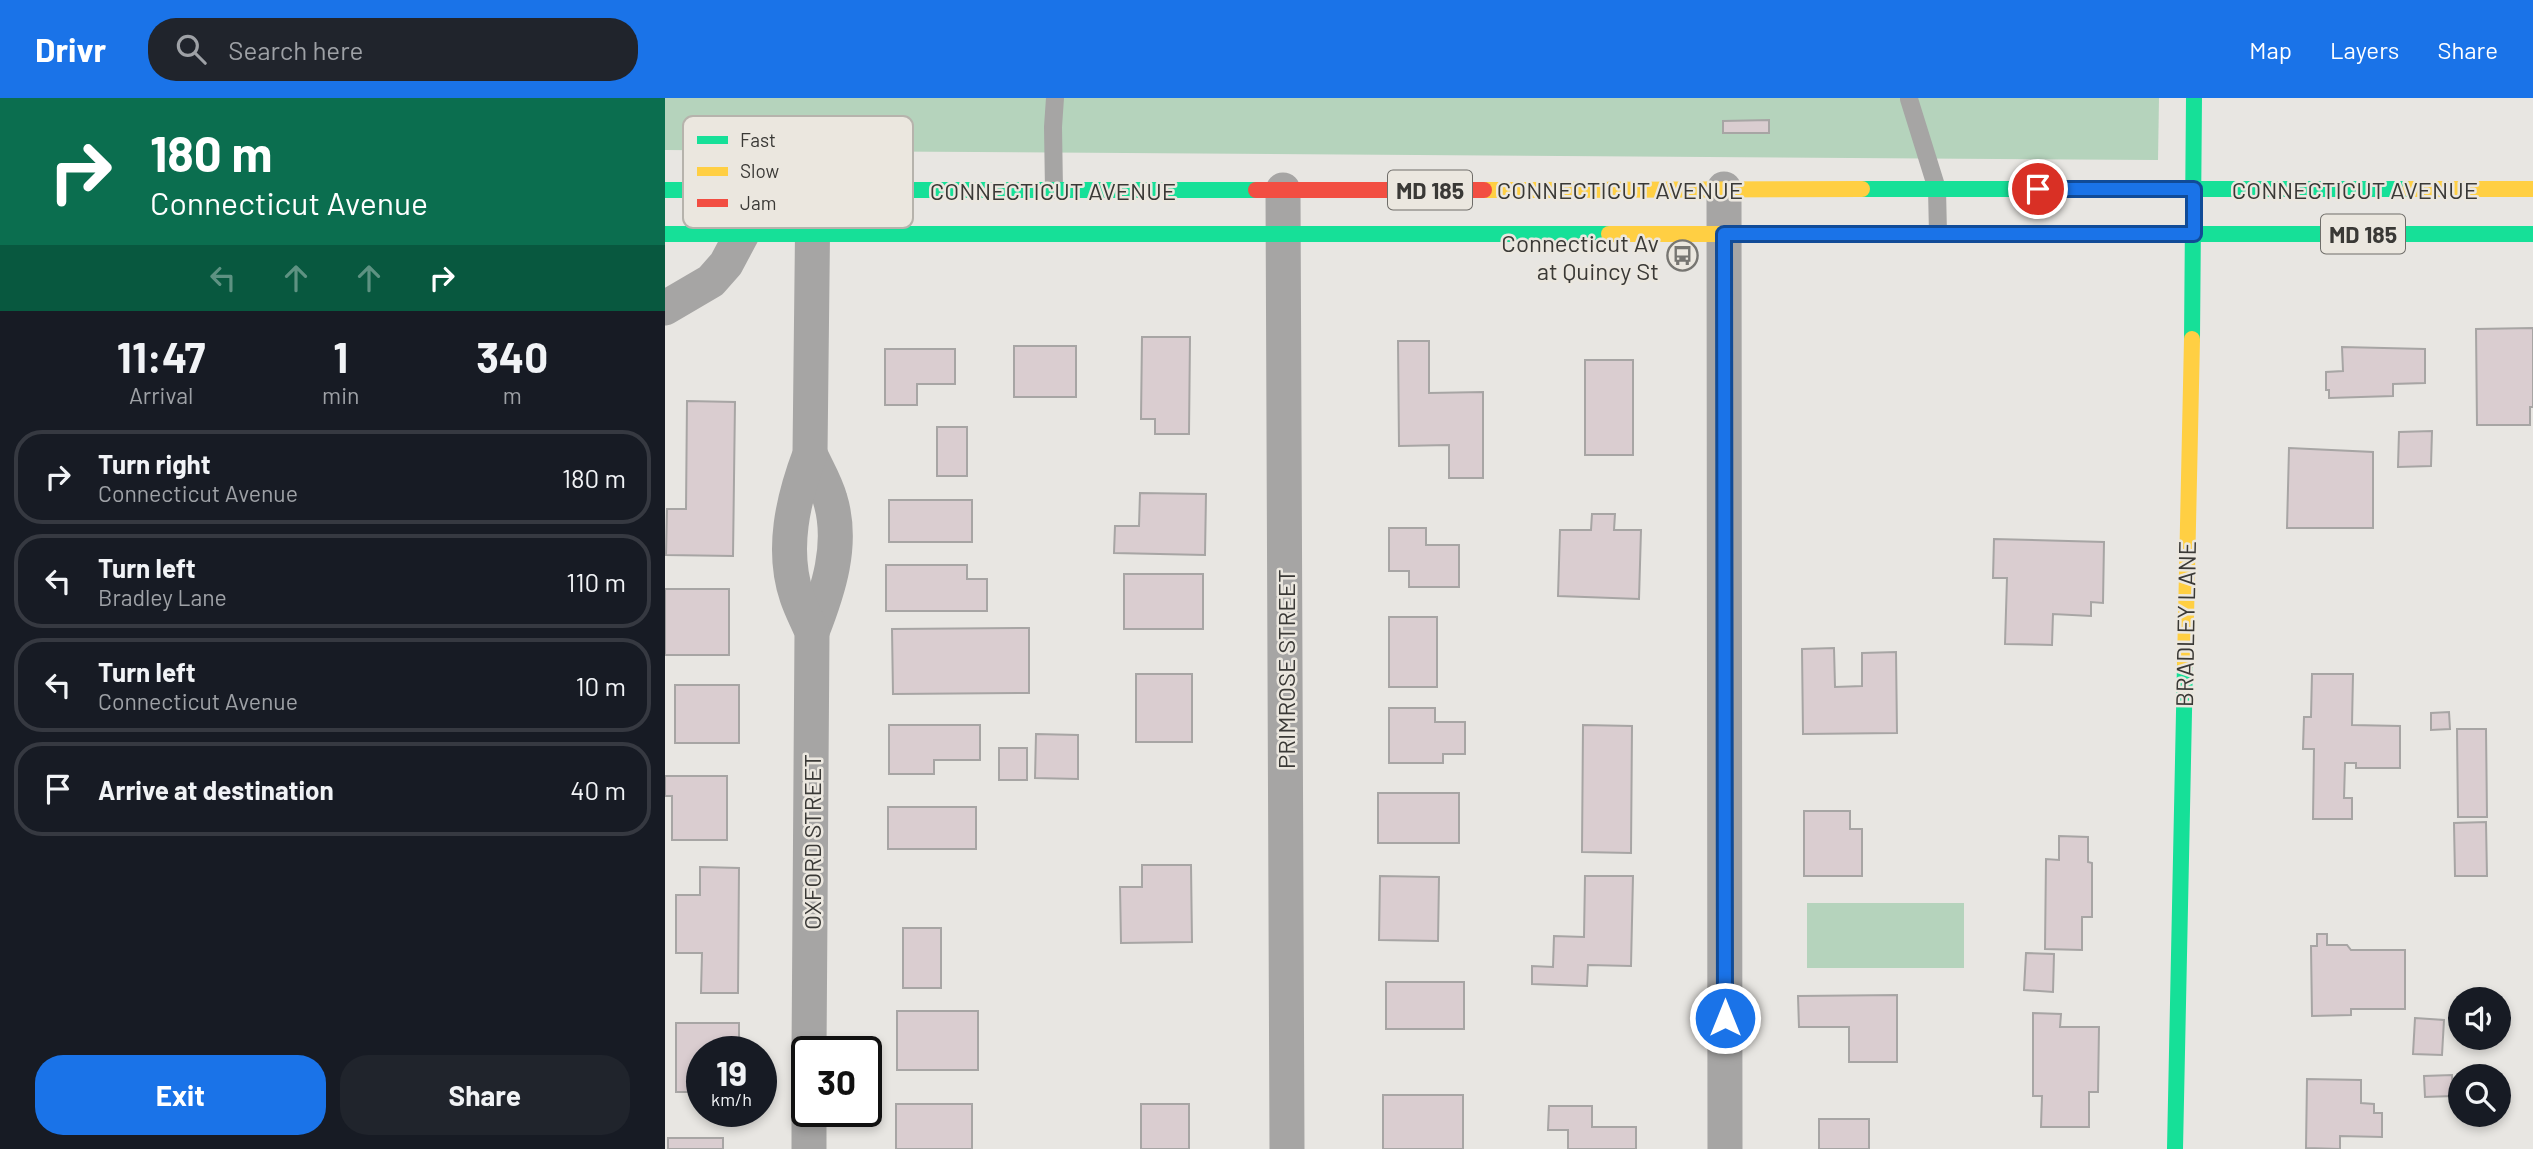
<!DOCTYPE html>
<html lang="en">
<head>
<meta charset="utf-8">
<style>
  :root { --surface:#171b24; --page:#20242c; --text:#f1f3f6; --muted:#9ea1a6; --line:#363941; --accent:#1a73e8 }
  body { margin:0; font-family:Barlow,sans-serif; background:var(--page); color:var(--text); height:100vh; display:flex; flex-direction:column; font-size:26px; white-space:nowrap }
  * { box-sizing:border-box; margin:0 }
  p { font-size:23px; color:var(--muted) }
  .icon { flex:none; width:38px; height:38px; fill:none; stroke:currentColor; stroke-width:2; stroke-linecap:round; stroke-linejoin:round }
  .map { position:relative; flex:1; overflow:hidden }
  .sheet { display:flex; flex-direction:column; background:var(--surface); width:665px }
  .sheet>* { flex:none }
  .top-card { background:#0b6e4f; color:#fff; overflow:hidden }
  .controls { position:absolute; left:1783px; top:889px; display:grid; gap:14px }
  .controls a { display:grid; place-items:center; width:63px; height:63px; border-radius:50%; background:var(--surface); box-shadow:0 4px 10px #0003; font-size:35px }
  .speed { position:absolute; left:21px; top:938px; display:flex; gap:14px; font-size:35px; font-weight:700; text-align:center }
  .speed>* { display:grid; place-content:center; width:91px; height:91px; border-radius:50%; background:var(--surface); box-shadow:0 4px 10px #0003; line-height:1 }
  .speed small { font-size:18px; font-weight:400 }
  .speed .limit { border:4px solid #111; border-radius:10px; background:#fff; color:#111 }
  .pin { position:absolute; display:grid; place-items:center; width:60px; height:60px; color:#fff; margin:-30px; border:4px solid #fff; border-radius:50%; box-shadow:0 2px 7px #0007 }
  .me { position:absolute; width:77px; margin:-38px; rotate:0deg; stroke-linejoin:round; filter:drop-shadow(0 0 5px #0008) }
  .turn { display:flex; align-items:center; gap:24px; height:147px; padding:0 35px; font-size:32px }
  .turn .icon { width:91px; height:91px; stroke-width:2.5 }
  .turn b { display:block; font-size:49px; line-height:60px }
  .lanes { display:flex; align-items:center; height:66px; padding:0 35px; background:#0003; justify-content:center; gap:35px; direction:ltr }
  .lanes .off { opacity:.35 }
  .eta { display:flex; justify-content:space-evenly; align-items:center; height:119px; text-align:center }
  .eta b { font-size:42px; font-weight:700; line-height:49px }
  .button { display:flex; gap:14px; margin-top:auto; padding:14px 35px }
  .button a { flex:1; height:80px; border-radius:28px; background:var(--accent); color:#fff; font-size:28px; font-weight:700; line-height:80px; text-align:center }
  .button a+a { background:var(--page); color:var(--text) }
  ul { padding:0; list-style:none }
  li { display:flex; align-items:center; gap:21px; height:94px; margin:0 14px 10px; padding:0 21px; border:4px solid var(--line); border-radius:28px }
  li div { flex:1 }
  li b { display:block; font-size:26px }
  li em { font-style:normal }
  header { display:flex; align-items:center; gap:42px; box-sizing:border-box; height:98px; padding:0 35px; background:var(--accent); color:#fff }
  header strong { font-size:33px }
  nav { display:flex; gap:38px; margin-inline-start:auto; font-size:24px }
  .search { width:490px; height:63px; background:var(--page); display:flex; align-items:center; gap:18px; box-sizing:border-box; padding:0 24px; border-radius:28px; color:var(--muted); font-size:26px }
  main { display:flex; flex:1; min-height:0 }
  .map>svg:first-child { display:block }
  .green { fill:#b5d3bc }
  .building { fill:#dacdd0; stroke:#a7a5a4; stroke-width:2 }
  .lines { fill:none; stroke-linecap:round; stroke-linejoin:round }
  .lane { stroke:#a6a5a4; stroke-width:18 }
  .street { stroke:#a6a5a4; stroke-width:35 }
  .fast { stroke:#16e098; stroke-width:16 }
  .slow { stroke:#ffcf43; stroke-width:16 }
  .jam { stroke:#f24e42; stroke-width:16 }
  .route-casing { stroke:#114b97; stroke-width:18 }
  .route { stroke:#1a73e8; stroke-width:12 }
  .labels { text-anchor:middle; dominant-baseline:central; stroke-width:5; stroke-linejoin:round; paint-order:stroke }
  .shield { fill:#ebe7df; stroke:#6f6d69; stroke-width:2 }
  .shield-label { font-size:23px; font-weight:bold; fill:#3a3936 }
  .street-label { font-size:24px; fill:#3a3936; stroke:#ebe7df }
  .poi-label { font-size:24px; fill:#3a3936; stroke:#ebe7df; text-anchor:end }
  .key { fill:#ebe7df; stroke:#b6b3ac; stroke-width:2 }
  .key-label { font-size:19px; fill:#3a3936 }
</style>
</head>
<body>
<header>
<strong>Drivr</strong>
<div class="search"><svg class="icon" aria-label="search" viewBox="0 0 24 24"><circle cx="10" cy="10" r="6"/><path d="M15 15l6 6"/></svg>Search here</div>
<nav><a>Map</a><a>Layers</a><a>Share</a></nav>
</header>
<main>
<section class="sheet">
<div class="top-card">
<div class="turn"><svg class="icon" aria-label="right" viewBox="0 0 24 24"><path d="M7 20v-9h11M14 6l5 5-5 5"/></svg><div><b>180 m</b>Connecticut Avenue</div></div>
<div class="lanes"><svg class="icon off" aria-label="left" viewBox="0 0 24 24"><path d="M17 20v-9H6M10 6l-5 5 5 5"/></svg><svg class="icon off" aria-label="ahead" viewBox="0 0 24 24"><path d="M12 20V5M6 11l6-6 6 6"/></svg><svg class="icon off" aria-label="ahead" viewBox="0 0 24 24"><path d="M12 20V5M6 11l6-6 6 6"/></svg><svg class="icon" aria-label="right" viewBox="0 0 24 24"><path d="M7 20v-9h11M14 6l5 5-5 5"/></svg></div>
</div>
<div class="eta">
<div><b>11:47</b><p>Arrival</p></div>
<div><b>1</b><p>min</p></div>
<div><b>340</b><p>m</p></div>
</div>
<ul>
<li><svg class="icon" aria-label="right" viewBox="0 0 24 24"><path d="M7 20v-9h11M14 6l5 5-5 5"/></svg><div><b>Turn right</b><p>Connecticut Avenue</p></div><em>180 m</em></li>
<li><svg class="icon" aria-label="left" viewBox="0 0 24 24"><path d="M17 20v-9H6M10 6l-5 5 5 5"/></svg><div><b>Turn left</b><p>Bradley Lane</p></div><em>110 m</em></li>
<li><svg class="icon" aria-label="left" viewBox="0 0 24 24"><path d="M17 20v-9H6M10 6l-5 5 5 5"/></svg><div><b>Turn left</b><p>Connecticut Avenue</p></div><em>10 m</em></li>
<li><svg class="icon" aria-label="arrive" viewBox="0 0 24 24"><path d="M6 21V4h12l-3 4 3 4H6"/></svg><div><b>Arrive at destination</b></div><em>40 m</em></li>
</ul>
<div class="button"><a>Exit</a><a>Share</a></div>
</section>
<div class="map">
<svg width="1868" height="1051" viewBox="0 0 1868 1051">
  <rect width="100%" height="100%" fill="#e8e6e2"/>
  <g class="green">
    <path d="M0,0H1494L1493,62L0,52Z"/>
    <rect x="1142" y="805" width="157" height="65"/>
  </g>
  <g class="building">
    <path d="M1104,22V35H1058V23Z"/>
    <path d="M1868,230V309H1865V327H1812L1811,231Z"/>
    <path d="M477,239H525L524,336H490V321H476Z"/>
    <path d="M733,243H764V295L818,294V380H784V347L734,348Z"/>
    <rect x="349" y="248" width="62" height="51"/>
    <path d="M1677,249L1760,251V285L1728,286V298L1664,300V292H1661V274L1678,273Z"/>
    <path d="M220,251H290V286H252V307H220Z"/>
    <rect x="920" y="262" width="48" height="95"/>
    <path d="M22,303L70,304L68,458L1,457L2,411H21Z"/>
    <rect x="272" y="329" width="30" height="49"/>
    <path d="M1767,333L1766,368L1733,369L1734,334Z"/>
    <path d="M1624,350L1708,354V430H1622Z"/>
    <path d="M475,395L541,396L540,457L449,455L450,428H474Z"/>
    <rect x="224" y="402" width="83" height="42"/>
    <path d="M927,416H950L949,432H976L974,501L893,498L895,432H926Z"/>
    <path d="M724,430H761V447H794V489H744V473H724Z"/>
    <path d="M1329,441L1439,444L1438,505L1426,504V518L1388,516L1387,547L1340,546L1342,480H1328Z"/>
    <path d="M221,467H302V481H322V513H221Z"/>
    <rect x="459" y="476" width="79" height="55"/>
    <rect x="0" y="491" width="64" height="66"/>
    <rect x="724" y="519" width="48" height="70"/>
    <path d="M364,530V595L228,596L227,531Z"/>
    <path d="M1169,550L1170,589L1197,588V555L1231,554L1232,635L1138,636L1137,551Z"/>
    <rect x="471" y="576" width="56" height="68"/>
    <path d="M1647,576H1688L1687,627L1735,628V670H1691V665H1680L1679,700H1687V721H1648L1649,651H1638L1639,619H1646Z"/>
    <rect x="10" y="587" width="64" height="58"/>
    <path d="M724,610H770V624H800V656H778V665H724Z"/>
    <path d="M1784,614L1785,631L1766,632V615Z"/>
    <path d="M224,627H315V662H269V676H224Z"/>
    <path d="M918,627L967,628L966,755L917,754Z"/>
    <path d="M1792,631H1821L1822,719H1793Z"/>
    <path d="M371,636L413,637V681L370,680Z"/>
    <rect x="334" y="650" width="28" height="32"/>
    <path d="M0,678H62V742H7V698H0Z"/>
    <rect x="713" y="695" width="81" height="50"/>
    <rect x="223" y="709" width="88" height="42"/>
    <path d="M1139,713H1185V731H1197V778H1139Z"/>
    <path d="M1821,724L1822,778H1790L1789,725Z"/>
    <path d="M1394,738L1423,739V764L1427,765V819H1417V852L1380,851L1381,761L1394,762Z"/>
    <path d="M477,767H526L527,844L456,845L455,789H477Z"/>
    <path d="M35,769L74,770L73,895H36L37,855H11V797H35Z"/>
    <path d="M715,778L774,779L773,843L714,842Z"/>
    <path d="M920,778H968L966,868L923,867L922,888L867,886V868L888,869L889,838L919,839Z"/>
    <rect x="238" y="830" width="38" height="60"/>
    <path d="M1652,836H1662V847H1682L1686,852H1740V911H1686V917L1647,918L1646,848H1652Z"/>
    <path d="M1361,855L1389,856L1388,894L1359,892Z"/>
    <rect x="721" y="884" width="78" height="47"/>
    <path d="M1232,897V964H1184V929H1134L1133,898Z"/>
    <rect x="232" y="913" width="81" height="59"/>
    <path d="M1368,915L1396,916L1395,929H1434L1433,994H1424V1029H1376L1377,998H1368Z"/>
    <path d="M1750,920L1779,922L1777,957L1748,956Z"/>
    <path d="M11,925H74V954H37V994H11Z"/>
    <path d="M1787,977L1788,998L1760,999L1759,978Z"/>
    <path d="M1642,981L1696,982V1005L1709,1006V1015H1717V1039L1675,1038V1051L1641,1050Z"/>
    <rect x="718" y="997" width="80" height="54"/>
    <rect x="231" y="1006" width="76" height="45"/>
    <rect x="476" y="1006" width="48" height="45"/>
    <path d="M884,1008H927V1029H971V1051H903V1032H883Z"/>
    <rect x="1154" y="1021" width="50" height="30"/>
    <rect x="3" y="1040" width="55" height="11"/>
  </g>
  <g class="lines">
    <g class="lane">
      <path d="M1244,1L1272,91L1273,136"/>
      <path d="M389,92L388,29L390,0"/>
    </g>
    <g class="street">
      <path d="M1059,91L1060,1051"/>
      <path d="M618,92L622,1051"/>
      <path d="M0,210L46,183L61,166L77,136"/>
      <path d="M145,356C152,371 161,386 165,401C179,446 163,493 147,534"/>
      <path d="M144,954L147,534C142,522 136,511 132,499C116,452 128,401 145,356L148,92"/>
      <path d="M144,1051V1013"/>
    </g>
    <g class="fast">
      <path d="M1197,91H1745"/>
      <path d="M0,92H591"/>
      <path d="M0,136H944"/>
      <path d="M1207,136H1868"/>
      <path d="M1527,241L1529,0"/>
      <path d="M1510,1051L1520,566"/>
    </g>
    <g class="slow">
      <path d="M1745,91H1868"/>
      <path d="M819,92L1197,91"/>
      <path d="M944,136H1207"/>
      <path d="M1520,566L1527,241"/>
    </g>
    <path class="jam" d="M591,92H819"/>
  </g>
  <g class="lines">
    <defs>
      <path id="route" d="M1060,920L1059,136H1529V91H1373"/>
    </defs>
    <use href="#route" class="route-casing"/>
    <use href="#route" class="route"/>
  </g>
  <defs>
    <symbol id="bus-ring" viewBox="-11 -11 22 22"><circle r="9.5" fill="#ebe7df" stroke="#777672" stroke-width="1.5"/><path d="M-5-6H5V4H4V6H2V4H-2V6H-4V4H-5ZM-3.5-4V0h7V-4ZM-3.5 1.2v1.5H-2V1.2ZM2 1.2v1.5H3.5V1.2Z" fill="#777672"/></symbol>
  </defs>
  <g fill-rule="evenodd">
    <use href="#bus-ring" x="1000" y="140" width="35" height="35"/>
  </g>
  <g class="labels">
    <g class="shield">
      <rect x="723" y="72.5" width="84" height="39" rx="5"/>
      <rect x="1656" y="116.5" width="84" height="39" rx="5"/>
    </g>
    <g class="shield-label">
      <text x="765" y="92">MD 185</text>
      <text x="1698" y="136">MD 185</text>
    </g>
    <g class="street-label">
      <text x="955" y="91">CONNECTICUT AVENUE</text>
      <text x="1690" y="91">CONNECTICUT AVENUE</text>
      <text x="388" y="92">CONNECTICUT AVENUE</text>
      <text transform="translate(1520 526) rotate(-89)">BRADLEY LANE</text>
      <text transform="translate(620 571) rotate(-90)">PRIMROSE STREET</text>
      <text transform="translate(146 744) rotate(-90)">OXFORD STREET</text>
    </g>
    <g class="poi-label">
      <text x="994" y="144">Connecticut Av<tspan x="994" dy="28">at Quincy St</tspan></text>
    </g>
  </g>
  <rect x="18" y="18" width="230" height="112" rx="10" class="key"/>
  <rect x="32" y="38" width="31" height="8" fill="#16e098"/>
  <rect x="32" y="69" width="31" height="9" fill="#ffcf43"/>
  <rect x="32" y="101" width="31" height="8" fill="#f24e42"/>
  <g class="key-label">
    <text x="75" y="49">Fast</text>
    <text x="75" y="80">Slow</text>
    <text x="75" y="112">Jam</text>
  </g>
</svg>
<div class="controls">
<a><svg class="icon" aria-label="sound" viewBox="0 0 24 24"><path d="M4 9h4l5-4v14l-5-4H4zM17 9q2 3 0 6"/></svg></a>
<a><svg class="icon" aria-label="search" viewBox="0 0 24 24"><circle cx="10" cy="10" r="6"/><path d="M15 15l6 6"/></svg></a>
</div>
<div class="speed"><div>19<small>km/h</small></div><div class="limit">30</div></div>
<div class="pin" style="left:1373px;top:91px;background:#d93025"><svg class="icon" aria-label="arrive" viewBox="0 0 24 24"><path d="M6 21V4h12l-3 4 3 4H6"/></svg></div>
<svg class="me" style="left:1060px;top:920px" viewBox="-20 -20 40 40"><circle r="17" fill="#1a73e8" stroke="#fff" stroke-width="3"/><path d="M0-11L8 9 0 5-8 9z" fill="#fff"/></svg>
</div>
</main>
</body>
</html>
